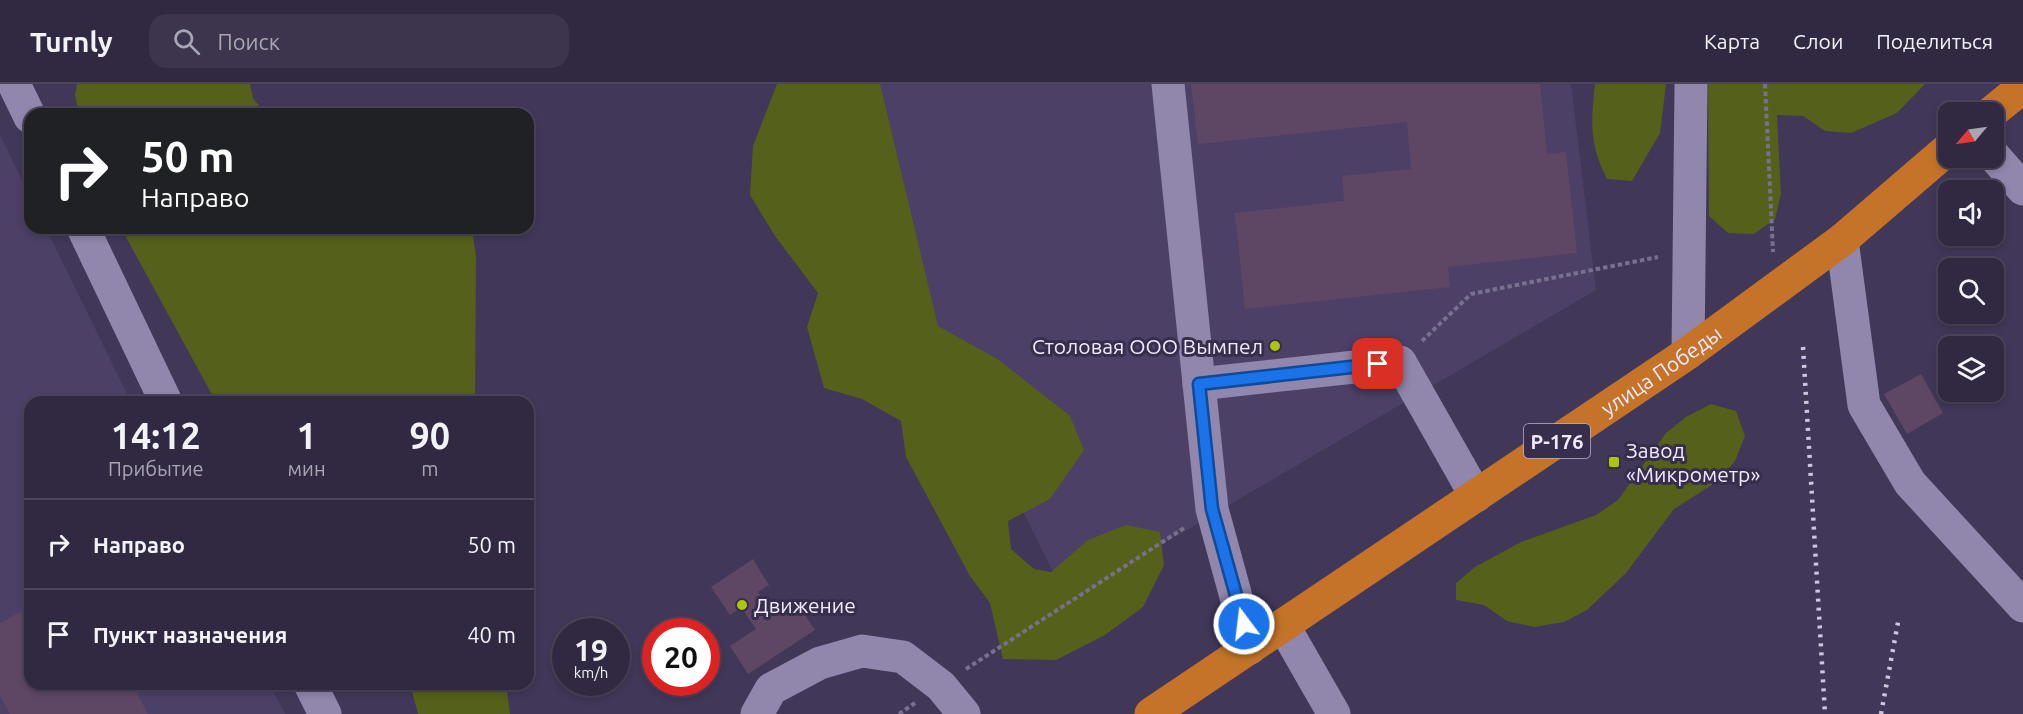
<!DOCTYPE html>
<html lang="ru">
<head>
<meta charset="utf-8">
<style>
  :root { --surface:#312942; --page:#3d354d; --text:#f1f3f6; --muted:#a8a6b2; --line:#4c455b }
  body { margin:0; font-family:Ubuntu,sans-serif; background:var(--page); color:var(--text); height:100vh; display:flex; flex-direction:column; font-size:22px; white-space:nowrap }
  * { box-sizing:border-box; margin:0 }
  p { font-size:20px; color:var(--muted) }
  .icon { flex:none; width:33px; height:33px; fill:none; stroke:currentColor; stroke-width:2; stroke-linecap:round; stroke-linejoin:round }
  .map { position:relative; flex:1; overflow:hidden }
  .panel { position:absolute; left:24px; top:312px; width:510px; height:294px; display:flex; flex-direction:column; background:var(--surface); border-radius:18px; box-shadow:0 3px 9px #0003,0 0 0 2px var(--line) }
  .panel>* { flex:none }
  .top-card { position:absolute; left:24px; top:24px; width:510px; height:126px; border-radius:18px; box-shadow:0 3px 9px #0003,0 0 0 2px var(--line); background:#202124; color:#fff; overflow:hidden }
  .needle { width:39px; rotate:241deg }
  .controls { position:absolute; left:1938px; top:18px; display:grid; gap:12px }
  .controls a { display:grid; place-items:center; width:66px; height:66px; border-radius:12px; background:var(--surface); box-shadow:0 3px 9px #0003,0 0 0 2px var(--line); font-size:30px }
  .speed { position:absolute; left:552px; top:534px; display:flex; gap:12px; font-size:30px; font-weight:700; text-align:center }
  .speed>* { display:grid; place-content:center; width:78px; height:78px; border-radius:50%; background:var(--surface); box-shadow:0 3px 9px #0003,0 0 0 2px var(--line); line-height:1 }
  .speed small { font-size:15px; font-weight:400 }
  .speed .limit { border:9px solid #d22; background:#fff; color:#111 }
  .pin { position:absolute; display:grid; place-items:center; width:51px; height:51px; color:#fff; margin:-26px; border-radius:12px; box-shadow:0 3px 9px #0006 }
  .me { position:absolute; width:66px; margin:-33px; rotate:345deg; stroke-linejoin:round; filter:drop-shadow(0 0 4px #0008) }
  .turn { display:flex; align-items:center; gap:21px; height:126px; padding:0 18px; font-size:27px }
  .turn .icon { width:78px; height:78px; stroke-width:2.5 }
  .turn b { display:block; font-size:42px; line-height:51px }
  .eta { display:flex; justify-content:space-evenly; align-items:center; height:102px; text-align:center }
  .eta b { font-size:36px; font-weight:700; line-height:42px }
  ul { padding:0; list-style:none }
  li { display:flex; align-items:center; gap:18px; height:90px; padding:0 18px; border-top:2px solid var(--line) }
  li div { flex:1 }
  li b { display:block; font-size:22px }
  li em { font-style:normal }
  header { display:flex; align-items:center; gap:36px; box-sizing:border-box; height:84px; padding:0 30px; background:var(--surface); border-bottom:2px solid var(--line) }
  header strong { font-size:28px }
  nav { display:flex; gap:33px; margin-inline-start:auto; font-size:21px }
  .search { width:420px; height:54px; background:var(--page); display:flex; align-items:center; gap:15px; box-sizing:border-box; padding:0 21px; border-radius:18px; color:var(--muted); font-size:22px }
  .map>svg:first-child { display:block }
  .built { fill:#4c4067 }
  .green { fill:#55601b }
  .building { fill:#5e4765 }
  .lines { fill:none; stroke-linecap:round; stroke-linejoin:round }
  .path { stroke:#79708d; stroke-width:4; stroke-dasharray:4.5 3; stroke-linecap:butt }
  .minor { stroke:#9186ab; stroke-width:33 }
  .highway { stroke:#c47328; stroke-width:33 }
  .rail { stroke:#cdc6dd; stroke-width:4.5; stroke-dasharray:3 6; stroke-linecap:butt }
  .route-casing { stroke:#114b97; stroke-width:15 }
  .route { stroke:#1a73e8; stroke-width:10 }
  .poi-dot { fill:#aec50a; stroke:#372d4c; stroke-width:2 }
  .labels { text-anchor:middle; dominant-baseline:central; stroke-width:6; stroke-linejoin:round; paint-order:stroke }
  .shield { fill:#372d4c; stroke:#b8b1c9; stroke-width:1.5 }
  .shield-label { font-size:20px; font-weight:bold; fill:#f0eaff }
  .poi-label { font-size:21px; fill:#f0eaff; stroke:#372d4c; text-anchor:start }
  .street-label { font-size:21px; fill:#f0eaff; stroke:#372d4c }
</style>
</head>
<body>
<header>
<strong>Turnly</strong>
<div class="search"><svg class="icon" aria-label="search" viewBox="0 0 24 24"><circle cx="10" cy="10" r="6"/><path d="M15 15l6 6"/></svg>Поиск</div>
<nav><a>Карта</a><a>Слои</a><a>Поделиться</a></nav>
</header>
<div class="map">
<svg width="2023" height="630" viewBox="0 0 2023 630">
  <rect width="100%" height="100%" fill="#413758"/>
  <g class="built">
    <path d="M817,0H1571L1596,206L1067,516L817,11Z"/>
    <path d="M0,51L30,112V144H46L131,318H30V600H270L285,630H0Z"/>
  </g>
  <g class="green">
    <path d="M77,0H250L253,14L265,30H79L75,11Z"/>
    <path d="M777,0H880L938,242L999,276L1070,332L1084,366L1050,415L1008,437L1011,465L1034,485L1051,488L1088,456L1126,441L1160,448L1164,481L1143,523L1105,551L1056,576L1003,575L990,519L970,492L906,373L901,337L862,315L824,304L807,243L818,209L775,152L750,111L753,62Z"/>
    <path d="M1595,0H1666L1660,49L1632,97L1607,95C1589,60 1591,38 1595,0Z"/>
    <path d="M1708,0H1925L1897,29L1851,49L1825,47L1803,32L1777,31L1781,110L1775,135L1754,150L1728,149L1709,132Z"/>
    <path d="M121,144H472L476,173L475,318H216Z"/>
    <path d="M1711,320L1736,327L1745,352L1735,377L1718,397L1674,425L1626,489L1587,526L1564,538L1534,543L1507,537L1484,521L1456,516V499L1475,483L1521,458L1596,431L1618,416L1666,349L1686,333Z"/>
    <path d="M410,600H506L510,630H418Z"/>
  </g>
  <g class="building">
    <path d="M1191,0H1540L1547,70L1566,68L1577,169L1448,183L1450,203L1245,225L1235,129L1344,117L1342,92L1411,85L1407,38L1198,60Z"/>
    <path d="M1921,290L1943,329L1907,350L1884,310Z"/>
    <path d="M753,475L769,501L758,508L773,530L795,516L815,546L748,590L730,562L756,545L741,523L730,531L711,503Z"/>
    <path d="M30,523V600H132L148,630H10L0,612V539Z"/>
  </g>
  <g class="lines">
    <g class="path">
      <path d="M1765,0L1773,168"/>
      <path d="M1422,257L1471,210L1658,173"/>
      <path d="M966,585L1184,444"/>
      <path d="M899,630L915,619"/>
    </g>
    <g class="minor">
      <path d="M14,0L30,33"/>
      <path d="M1168,0L1212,425L1250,564"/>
      <path d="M1994,72L2023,105"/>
      <path d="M83,144L166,318"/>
      <path d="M1842,156L1864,321L1910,399L2023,522"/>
      <path d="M1688,269L1691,0"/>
      <path d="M1199,300L1400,278L1476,412"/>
      <path d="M1283,541L1334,630"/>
      <path d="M310,600L325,630"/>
      <path d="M757,630L771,605L820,579L862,567L903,573L941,602L964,630"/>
    </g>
    <g class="highway">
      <path d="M1992,28L2023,3"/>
      <path id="s1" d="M1151,630L1688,269L1842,156L1948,65"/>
    </g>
    <g class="rail">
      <path d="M1803,263L1825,630"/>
      <path d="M1881,630L1899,533"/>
    </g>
  </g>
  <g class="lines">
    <defs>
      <path id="route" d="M1244,540L1212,425L1199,300L1378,280"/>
    </defs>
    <use href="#route" class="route-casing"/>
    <use href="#route" class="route"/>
  </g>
  <g class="poi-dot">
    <circle cx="1275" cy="262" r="6"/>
    <rect x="1608" y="372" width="12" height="12" rx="3"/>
    <circle cx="742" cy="521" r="6"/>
  </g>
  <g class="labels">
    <rect class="shield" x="1524" y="340" width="66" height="34" rx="4.5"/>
    <g class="shield-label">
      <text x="1557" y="357">Р-176</text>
    </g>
    <g class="poi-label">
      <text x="1263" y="262" text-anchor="end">Столовая ООО Вымпел</text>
      <text x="1626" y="366">Завод<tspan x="1626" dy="24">«Микрометр»</tspan></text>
      <text x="754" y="521">Движение</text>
    </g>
    <g class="street-label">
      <text stroke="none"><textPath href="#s1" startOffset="615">улица Победы</textPath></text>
    </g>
  </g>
</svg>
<div class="controls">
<a><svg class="needle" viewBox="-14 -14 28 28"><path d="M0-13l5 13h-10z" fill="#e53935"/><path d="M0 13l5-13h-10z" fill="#a8a6b2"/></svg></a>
<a><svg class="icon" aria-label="sound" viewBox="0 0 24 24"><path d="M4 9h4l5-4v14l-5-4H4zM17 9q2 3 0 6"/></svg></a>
<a><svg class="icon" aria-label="search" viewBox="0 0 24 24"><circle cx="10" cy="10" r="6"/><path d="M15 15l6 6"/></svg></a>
<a><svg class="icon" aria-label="layers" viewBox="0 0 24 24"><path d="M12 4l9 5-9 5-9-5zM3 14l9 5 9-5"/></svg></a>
</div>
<div class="speed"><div>19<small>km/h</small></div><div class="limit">20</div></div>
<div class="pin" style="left:1378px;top:280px;background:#d93025"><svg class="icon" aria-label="arrive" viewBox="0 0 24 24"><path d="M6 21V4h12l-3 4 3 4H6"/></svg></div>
<svg class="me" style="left:1244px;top:540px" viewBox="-20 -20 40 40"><circle r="17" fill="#1a73e8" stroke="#fff" stroke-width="3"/><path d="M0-11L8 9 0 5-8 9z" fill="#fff"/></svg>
<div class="top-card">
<div class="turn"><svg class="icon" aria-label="right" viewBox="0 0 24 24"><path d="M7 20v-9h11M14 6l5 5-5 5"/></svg><div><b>50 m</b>Направо</div></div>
</div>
<section class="panel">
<div class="eta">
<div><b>14:12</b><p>Прибытие</p></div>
<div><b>1</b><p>мин</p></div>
<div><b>90</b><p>m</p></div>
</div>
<ul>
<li><svg class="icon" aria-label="right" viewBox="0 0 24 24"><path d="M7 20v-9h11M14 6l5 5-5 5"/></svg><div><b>Направо</b></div><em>50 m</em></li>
<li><svg class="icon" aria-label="arrive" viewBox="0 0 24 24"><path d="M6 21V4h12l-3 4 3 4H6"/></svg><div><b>Пункт назначения</b></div><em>40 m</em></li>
</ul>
</section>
</div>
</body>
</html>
